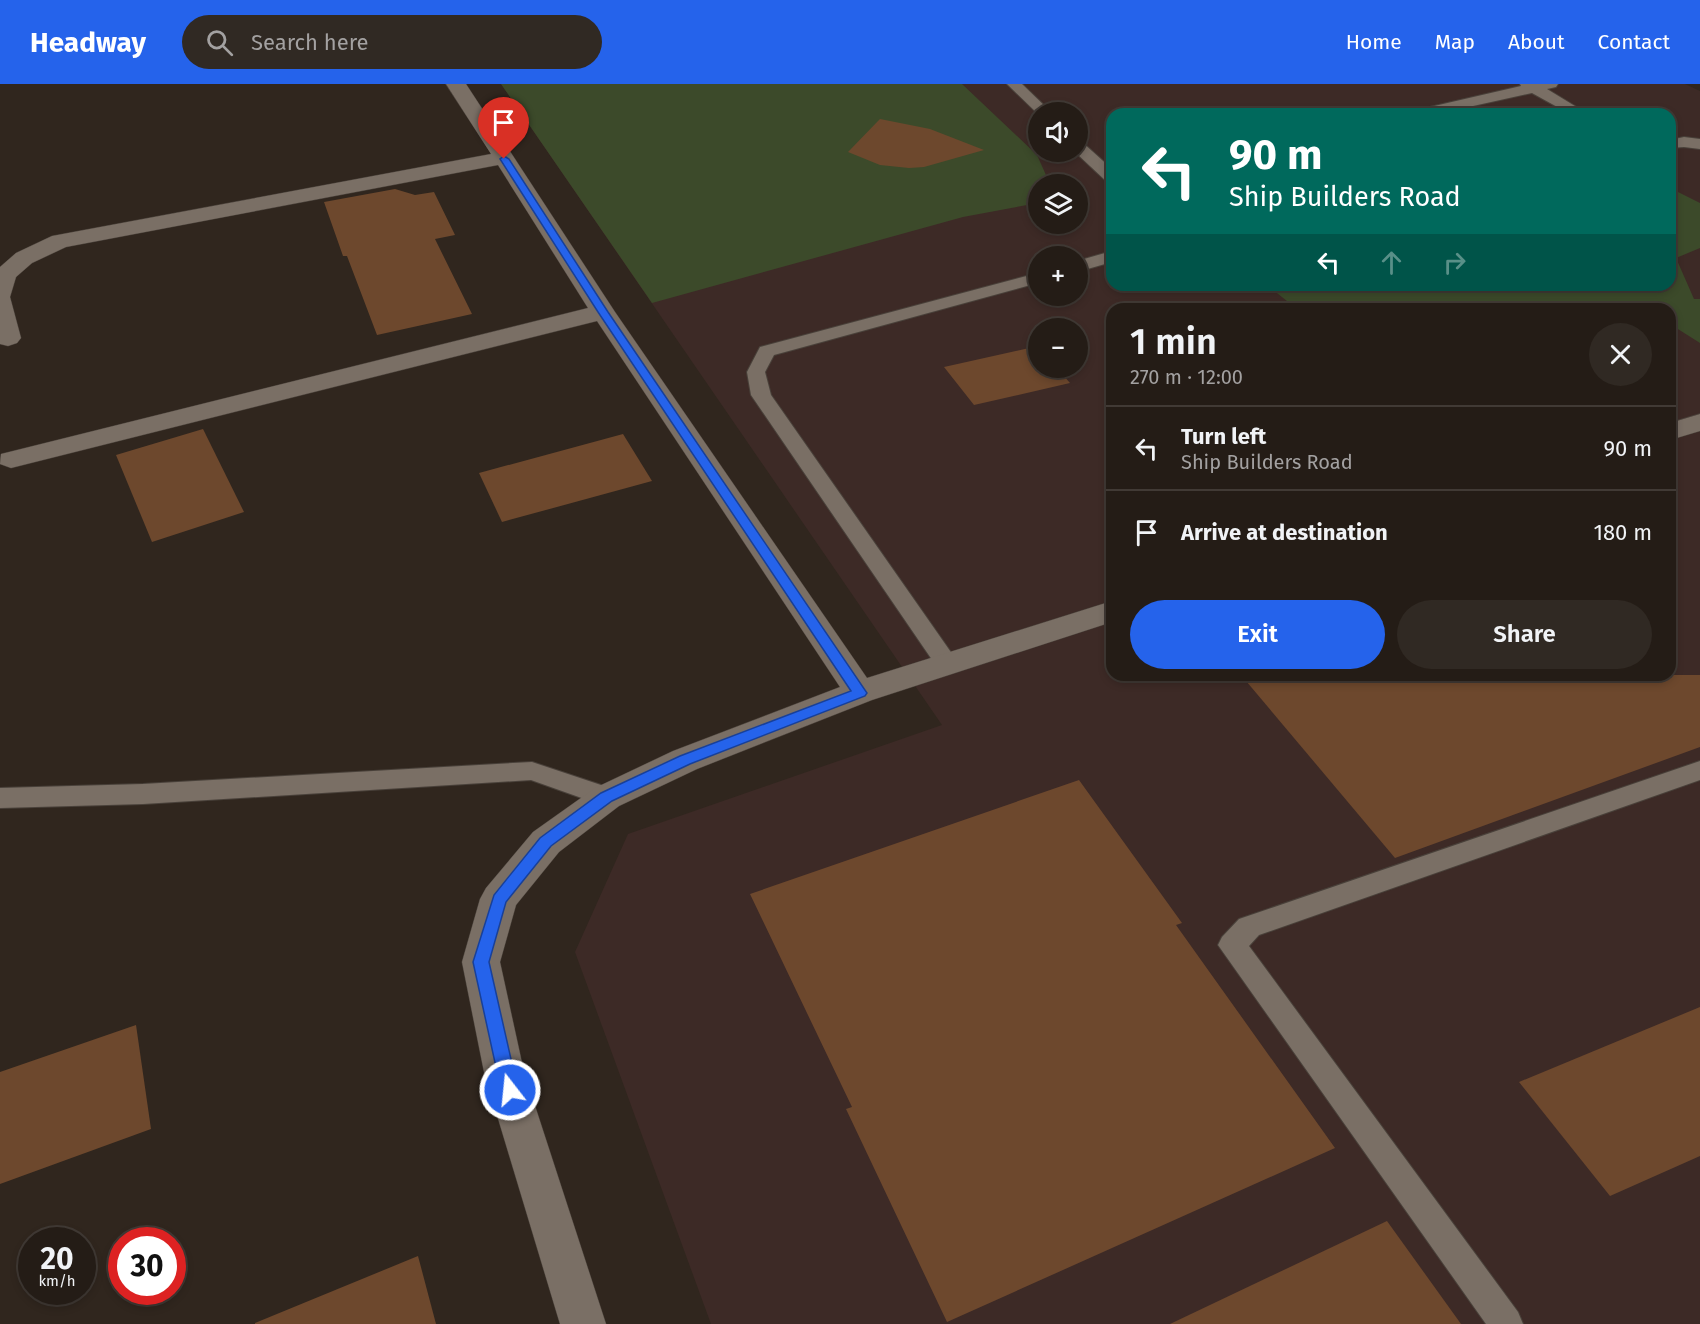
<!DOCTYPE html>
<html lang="en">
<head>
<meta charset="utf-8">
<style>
  :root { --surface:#241c16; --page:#302923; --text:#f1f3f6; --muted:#a3a1a1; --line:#413a35; --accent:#2563eb }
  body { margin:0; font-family:"Fira Sans",sans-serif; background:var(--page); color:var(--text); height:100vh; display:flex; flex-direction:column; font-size:22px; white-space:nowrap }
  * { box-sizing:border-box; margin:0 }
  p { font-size:20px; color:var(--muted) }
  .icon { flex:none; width:33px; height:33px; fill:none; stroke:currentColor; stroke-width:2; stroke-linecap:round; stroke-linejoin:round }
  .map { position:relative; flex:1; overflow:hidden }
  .details { position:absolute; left:1106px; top:219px; width:570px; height:378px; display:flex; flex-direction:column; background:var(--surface); border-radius:18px; box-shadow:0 3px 9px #0003,0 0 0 2px var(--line) }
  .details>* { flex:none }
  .hud { position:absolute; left:1106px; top:24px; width:570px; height:183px; border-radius:18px; box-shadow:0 3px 9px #0003,0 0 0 2px var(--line); background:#00695c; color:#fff; overflow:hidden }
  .tools { position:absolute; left:1028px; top:18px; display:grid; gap:12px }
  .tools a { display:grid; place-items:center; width:60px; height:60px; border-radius:50%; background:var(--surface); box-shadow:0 3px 9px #0003,0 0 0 2px var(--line); font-size:30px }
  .speed { position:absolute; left:18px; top:1143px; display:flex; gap:12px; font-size:30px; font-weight:700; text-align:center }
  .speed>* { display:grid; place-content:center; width:78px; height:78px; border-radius:50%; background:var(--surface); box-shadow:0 3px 9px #0003,0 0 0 2px var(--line); line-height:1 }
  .speed small { font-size:15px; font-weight:400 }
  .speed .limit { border:9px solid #d22; background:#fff; color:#111 }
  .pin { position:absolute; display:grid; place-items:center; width:51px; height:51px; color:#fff; margin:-62px -26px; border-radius:50% 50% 50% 0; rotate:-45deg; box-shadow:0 0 6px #0007 }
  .pin .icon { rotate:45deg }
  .me { position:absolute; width:66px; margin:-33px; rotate:344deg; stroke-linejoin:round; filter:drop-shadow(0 0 4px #0008) }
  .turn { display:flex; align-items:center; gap:21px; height:126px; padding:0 24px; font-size:27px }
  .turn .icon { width:78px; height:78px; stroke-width:2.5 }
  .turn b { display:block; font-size:42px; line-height:51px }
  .lanes { display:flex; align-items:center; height:57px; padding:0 24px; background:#0003; justify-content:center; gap:30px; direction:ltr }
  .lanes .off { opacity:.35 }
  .round { display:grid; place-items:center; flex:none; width:63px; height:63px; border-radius:32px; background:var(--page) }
  .summary { display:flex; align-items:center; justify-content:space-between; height:102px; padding:0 24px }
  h1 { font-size:36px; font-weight:600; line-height:45px }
  .primary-button { display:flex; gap:12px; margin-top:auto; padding:12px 24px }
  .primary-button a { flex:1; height:69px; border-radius:36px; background:var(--accent); color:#fff; font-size:24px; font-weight:600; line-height:69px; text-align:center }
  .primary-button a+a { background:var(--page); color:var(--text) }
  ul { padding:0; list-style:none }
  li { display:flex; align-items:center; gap:18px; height:84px; padding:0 24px; border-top:2px solid var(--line) }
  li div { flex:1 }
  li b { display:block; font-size:22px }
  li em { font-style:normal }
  header { display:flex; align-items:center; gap:36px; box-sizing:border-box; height:84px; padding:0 30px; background:var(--accent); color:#fff }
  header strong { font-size:28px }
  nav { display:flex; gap:33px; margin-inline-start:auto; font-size:21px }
  .search { width:420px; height:54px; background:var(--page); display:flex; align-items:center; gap:15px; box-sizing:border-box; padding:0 21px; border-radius:33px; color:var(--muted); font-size:22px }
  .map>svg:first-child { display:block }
  .industrial { fill:#3d2a26; fill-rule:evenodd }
  .green { fill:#3c4a2a }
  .building { fill:#6d482d }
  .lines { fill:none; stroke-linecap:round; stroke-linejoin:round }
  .service-casing { stroke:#49413a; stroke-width:2 }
  .minor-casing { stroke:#49413a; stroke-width:1 }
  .service { fill:#7a6f65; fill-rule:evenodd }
  .minor { fill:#7a6f65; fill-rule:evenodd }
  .route { fill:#2563eb; stroke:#184099; stroke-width:1.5 }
</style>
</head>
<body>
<header>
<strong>Headway</strong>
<div class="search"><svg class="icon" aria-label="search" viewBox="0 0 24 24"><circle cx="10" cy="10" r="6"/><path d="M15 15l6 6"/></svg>Search here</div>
<nav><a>Home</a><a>Map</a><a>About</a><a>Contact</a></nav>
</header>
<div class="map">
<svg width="1700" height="1240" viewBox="0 0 1700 1240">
  <rect width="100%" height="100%" fill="#30261e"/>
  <path class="industrial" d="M501,0H1685L1700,7V1240H711L575,868L628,750L942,641ZM1038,28H1077V68H1038ZM1112,30H1670V201H1112ZM1038,100H1077V140H1038ZM1038,172H1077V212H1038ZM1112,225H1670V591H1112ZM1038,244H1077V284H1038Z"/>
  <g class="green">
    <path d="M501,0H962L1037,71L1050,100H1038V119L963,133L652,219Z"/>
    <path d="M1670,104L1700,119V164L1676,174L1694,215H1700V259L1670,240V225H1297L1267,201H1670Z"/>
  </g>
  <g class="building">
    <path d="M880,35L930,45L984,66L924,83L909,84L880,81L848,68Z"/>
    <path d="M395,105L415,111L434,108L455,151L435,155L472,230L377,251L347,172H343L324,118Z"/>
    <path d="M1038,262V284H1057L1070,299L974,321L944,283Z"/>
    <path d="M203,345L244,428L152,458L116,371Z"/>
    <path d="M623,350L652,397L502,438L479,389Z"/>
    <path d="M1241,591H1700V663L1395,774Z"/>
    <path d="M1079,696L1182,839L1176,841L1335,1064L947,1238L846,1025L852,1023L750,810Z"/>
    <path d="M1700,923V1072L1610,1112L1519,998Z"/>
    <path d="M136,941L151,1045L0,1100V988Z"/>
    <path d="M1387,1137L1461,1240H1170Z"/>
    <path d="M418,1172L436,1240H255V1239Z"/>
  </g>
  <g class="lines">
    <defs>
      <g id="service">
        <path d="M1007,0H1022L1051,28H1038V30Z"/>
        <path d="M1520,0H1558L1556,3L1547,5L1588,30H1570L1532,9L1437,30H1410L1417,26L1521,2Z"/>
        <path d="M1684,53L1700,55V65L1684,63L1670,64V56Z"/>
        <path d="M1077,56L1082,58L1112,85V99L1106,97L1075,68H1077Z"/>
        <path d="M1112,167V178L1077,188V177Z"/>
        <path d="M1038,189V199L774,271L765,288L771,311L955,574L959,580L955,586L947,588L939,586L751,311L747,288L760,263Z"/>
        <path d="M1700,677V696L1259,851L1249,862L1518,1228L1523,1240H1486L1218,861L1222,853L1239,835Z"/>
        <path d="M532,678L616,706L620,713L616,720L607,723L531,696L143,720L0,724V704L143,700Z"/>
      </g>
      <g id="minor">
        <path d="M446,0H466L615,228L867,594L1112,517V538L872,616L697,685L619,722L559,768L516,821L500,878L524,988L606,1240H560L484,988L462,878L480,815L486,804L533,748L595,704L673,667L840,603L597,237L11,384L0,380L1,370L588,224L498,81L66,163L32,179L16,193L10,213L21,254L17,259L8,262L0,260V183L16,169L52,152L491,70Z"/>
        <path d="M1700,330V347L1670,356V339Z"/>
      </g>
    </defs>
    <use href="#service" class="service-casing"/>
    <use href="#minor" class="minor-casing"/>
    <use href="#service" class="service"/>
    <use href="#minor" class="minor"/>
  </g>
  <path class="route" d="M504,72L509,75L608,228L867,609L865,612L690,680L612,717L551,762L506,818L489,878L518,1006L516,1012L510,1014L504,1012L501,1006L473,878L494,811L540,754L601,709L680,672L851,607L598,228L500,75Z"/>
</svg>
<div class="tools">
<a><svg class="icon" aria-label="sound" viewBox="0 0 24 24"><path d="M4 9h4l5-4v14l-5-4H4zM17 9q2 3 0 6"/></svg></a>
<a><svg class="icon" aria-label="layers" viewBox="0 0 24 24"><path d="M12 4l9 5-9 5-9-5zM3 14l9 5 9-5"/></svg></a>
<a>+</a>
<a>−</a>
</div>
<div class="speed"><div>20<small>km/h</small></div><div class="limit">30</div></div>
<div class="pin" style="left:504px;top:75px;background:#d93025"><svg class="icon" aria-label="arrive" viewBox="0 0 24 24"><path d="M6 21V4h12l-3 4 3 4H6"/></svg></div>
<svg class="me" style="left:510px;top:1006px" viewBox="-20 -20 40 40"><circle r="17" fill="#2563eb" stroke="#fff" stroke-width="3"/><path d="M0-11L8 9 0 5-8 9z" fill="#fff"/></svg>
<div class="hud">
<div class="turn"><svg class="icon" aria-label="left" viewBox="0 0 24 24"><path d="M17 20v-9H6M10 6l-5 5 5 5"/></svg><div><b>90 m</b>Ship Builders Road</div></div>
<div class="lanes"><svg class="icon" aria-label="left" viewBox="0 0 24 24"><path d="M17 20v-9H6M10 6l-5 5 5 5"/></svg><svg class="icon off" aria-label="ahead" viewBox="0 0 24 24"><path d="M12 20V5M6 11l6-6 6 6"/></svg><svg class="icon off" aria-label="right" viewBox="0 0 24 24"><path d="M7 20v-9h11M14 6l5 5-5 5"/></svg></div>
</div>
<section class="details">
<div class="summary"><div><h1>1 min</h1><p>270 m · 12:00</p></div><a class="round"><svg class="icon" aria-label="close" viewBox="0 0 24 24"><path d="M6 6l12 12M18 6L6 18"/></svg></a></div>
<ul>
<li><svg class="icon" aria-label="left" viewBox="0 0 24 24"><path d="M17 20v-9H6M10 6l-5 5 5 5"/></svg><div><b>Turn left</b><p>Ship Builders Road</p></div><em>90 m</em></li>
<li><svg class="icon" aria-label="arrive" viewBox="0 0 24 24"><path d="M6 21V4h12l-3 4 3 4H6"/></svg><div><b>Arrive at destination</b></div><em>180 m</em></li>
</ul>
<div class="primary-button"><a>Exit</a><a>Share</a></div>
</section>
</div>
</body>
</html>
